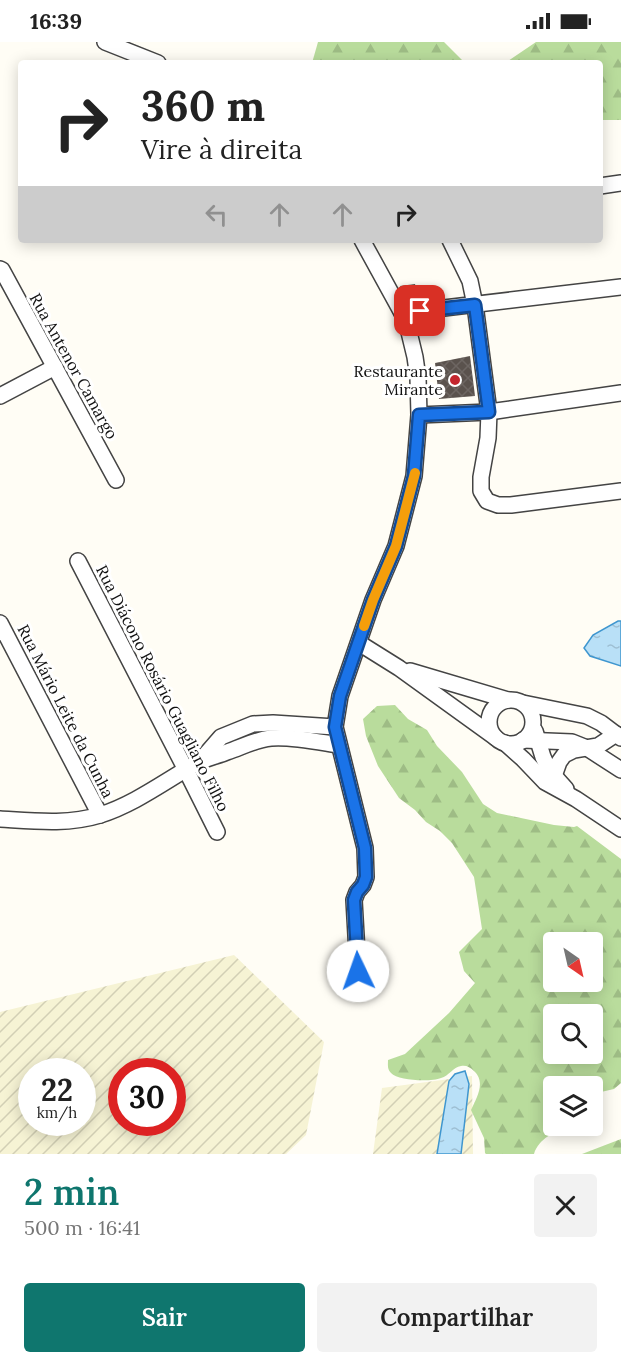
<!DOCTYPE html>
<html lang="pt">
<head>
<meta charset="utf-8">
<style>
  :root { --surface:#fff; --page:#f2f2f2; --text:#222; --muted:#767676; --accent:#0f766e }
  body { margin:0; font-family:Lora,serif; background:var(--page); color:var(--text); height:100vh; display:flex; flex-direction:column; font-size:22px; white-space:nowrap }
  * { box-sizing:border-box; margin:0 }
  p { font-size:20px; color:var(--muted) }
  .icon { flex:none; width:33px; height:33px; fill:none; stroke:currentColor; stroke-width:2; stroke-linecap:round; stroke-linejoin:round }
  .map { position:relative; height:1112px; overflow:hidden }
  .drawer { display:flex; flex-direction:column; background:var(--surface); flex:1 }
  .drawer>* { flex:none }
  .banner { position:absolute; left:18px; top:18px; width:585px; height:183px; border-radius:6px; box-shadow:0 3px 15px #0003; background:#fff; color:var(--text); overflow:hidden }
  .needle { width:39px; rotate:146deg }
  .buttons { position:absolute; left:543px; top:890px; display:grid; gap:12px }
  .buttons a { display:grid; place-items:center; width:60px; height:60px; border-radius:6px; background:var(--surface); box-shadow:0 3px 15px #0003; font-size:30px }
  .speed { position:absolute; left:18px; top:1016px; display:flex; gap:12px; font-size:30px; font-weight:700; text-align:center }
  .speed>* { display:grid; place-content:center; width:78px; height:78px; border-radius:50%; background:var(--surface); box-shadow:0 3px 15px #0003; line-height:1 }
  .speed small { font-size:15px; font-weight:400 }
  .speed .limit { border:9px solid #d22; background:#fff; color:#111 }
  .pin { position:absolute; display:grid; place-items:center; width:51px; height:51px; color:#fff; margin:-26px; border-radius:12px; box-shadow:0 3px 9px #0006 }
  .me { position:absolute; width:66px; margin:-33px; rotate:357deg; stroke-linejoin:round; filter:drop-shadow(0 0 4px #0008) }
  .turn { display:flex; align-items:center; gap:21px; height:126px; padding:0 24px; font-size:27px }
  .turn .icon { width:78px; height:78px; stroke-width:2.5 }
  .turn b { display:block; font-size:42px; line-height:51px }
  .lanes { display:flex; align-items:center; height:57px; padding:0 24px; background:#0003; justify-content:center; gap:30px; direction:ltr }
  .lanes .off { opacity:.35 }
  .round { display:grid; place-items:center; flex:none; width:63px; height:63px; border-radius:6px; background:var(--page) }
  .head { display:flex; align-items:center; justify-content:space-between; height:102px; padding:0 24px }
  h1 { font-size:36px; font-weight:600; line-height:45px; color:var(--accent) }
  .cta { display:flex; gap:12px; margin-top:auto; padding:12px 24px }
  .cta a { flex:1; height:69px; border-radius:6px; background:var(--accent); color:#fff; font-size:24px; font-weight:600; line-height:69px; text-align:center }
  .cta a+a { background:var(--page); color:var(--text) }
  .status { display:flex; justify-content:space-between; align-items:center; height:42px; padding:0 30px; background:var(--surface); direction:ltr }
  .status svg { height:16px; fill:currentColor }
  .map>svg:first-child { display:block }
  .farmland { fill:url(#farmland-furrows); fill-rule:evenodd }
  .forest { fill:url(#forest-firs); fill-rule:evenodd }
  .water { fill:url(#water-ripples); stroke:#3f96cf; stroke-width:1.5 }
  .building { fill:url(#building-cross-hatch) }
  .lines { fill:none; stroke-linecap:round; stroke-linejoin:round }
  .minor-casing { stroke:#444; stroke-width:18 }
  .minor { stroke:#fff; stroke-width:15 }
  .route-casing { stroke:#114b97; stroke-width:15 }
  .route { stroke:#1a73e8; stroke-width:10 }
  .slow { stroke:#f59e0b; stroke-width:10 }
  .poi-dot { fill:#c4262e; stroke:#fff; stroke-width:2 }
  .labels { text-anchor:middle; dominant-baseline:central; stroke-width:6; stroke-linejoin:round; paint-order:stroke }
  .street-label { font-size:16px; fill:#111; stroke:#fff }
  .poi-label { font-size:16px; fill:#111; stroke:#fff; text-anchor:end }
</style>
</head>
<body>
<div class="status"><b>16:39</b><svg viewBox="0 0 49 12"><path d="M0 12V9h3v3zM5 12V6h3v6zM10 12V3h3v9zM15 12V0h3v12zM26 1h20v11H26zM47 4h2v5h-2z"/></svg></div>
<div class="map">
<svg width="621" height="1112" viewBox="0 0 621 1112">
  <defs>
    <pattern id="farmland-furrows" width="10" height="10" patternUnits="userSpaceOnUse" patternTransform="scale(1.5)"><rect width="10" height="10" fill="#f6f3d4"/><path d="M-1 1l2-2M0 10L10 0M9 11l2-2" fill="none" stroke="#d2cfb5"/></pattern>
    <pattern id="forest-firs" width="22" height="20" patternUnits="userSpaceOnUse" patternTransform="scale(1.5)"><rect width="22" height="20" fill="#b9dc9c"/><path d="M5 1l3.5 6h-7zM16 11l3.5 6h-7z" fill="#9ebc85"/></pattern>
    <pattern id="water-ripples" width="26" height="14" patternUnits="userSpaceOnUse" patternTransform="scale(1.5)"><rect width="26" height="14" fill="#b9e0f7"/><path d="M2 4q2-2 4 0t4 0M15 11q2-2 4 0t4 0" fill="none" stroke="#9ebfd3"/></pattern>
    <pattern id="building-cross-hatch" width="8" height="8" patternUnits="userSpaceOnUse" patternTransform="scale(1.5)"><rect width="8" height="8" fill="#5a524d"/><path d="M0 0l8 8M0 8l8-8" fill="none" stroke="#6d6662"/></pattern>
  </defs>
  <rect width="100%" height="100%" fill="#fffdf5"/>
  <g class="farmland">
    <path d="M234,913L324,1000L306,1093L286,1112H0V970ZM32,1029H82V1080H32ZM122,1029H172V1080H122Z"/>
    <path d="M472,1034L473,1112H373L382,1046Z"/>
  </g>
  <g class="forest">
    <path d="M318,0H444L465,21H312Z"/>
    <path d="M536,0H621V78H600V21H502L508,19Z"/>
    <path d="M395,663L408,677L427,688L437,704L462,730L483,762L497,771L554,783L574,785L577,784L621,817V1041L614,1047L601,1050L592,1040H590L589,1044H554V1083H569C555,1090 539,1096 534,1112H486L485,1111L484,1096L471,1068C477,1055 486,1040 474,1029C470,1025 466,1023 461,1024C453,1025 449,1034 441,1036C431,1040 398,1039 391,1031C387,1027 388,1023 388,1018L405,1012L449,971L475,941L464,929L459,910L482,887L474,835L452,801L440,789L426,780L415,768L399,756L378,724L366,694L363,677L377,664ZM554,900H592V939H554ZM554,972H592V1011H554Z"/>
    <path d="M621,1097V1112H582Z"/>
  </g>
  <g class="water">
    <path d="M618,579H621V624L590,614L584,606L593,593Z"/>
    <path d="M465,1029L469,1042L461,1112H437L449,1039L455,1032Z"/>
  </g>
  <g class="building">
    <path d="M415,242L419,258L407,259L400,244Z"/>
    <path d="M470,314L475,354L439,357L435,321Z"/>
  </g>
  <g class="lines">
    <defs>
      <g id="minor">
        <path d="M105,0L158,21"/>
        <path d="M600,144L621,141"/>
        <path d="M450,198L470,239L475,263L489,370L488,396L481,435V449L487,459L498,463H511L621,449"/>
        <path d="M0,227L2,228L116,438"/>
        <path d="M402,271L621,245"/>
        <path d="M0,354L55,325"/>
        <path d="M419,373L489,370L621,351"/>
        <path d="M78,519L186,728L217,790"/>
        <path d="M0,581L100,773"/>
        <path d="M359,601L399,626L496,696"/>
        <path d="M410,629L508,658"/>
        <circle cx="511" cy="680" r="22"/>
        <path d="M523,661L587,674L601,681L621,696"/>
        <path d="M535,689L543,715L549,728L566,747"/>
        <path d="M523,698L572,700L587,706L621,728"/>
        <path d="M505,701L523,717L545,740L576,757L621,787"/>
        <path d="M201,718L221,695L253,682L273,681L335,685"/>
        <path d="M554,734L559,720L564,713L574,708L598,704L616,692"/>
        <path d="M0,777C33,779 68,783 100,773C135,762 165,739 197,721C206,716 218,714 227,710C242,705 254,698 271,696C290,694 319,700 339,703"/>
        <path d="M358,929L354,858L357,850L363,843L366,835L365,806L335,685L340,654L373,558L396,504L414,434L419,373L418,336L415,315L409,290L402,271L362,198"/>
      </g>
    </defs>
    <use href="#minor" class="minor-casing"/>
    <use href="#minor" class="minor"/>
  </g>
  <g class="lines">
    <defs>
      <path id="route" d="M358,929L354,858L357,850L363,843L366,835L365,806L335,685L340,654L373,558L396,504L414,434L419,373L489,370L475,263L420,269"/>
    </defs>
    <use href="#route" class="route-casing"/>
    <use href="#route" class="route"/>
    <path class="slow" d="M364,584L373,558L396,504L415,431"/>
  </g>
  <circle class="poi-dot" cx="455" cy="338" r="6"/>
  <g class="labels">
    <g class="street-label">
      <text transform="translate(74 324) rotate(61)">Rua Antenor Camargo</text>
      <text transform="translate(163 646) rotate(63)">Rua Diácono Rosário Guagliano Filho</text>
      <text transform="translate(66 669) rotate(63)">Rua Mário Leite da Cunha</text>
    </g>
    <g class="poi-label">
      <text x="443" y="329">Restaurante<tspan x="443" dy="18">Mirante</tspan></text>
    </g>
  </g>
</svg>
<div class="buttons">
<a><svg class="needle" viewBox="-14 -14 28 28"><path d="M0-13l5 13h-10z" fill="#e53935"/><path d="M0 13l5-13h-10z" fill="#767676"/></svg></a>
<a><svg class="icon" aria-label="search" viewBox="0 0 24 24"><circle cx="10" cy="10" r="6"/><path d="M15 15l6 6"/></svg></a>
<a><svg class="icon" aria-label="layers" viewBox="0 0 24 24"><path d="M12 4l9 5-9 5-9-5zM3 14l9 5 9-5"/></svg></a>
</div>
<div class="speed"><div>22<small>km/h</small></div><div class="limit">30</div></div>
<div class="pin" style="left:420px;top:269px;background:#d93025"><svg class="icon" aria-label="arrive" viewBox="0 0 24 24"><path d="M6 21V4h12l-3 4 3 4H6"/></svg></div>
<svg class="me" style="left:358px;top:929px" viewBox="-20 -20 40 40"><circle r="19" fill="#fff"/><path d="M0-13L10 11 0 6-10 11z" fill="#1a73e8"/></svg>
<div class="banner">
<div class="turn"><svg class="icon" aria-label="right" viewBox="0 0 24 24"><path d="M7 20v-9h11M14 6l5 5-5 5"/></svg><div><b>360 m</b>Vire à direita</div></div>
<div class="lanes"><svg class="icon off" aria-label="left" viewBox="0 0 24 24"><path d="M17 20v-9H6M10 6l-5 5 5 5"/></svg><svg class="icon off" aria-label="ahead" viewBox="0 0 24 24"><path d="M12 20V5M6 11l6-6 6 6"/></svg><svg class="icon off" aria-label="ahead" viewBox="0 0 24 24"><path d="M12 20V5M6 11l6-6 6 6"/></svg><svg class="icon" aria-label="right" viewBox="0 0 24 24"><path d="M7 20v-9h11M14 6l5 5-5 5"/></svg></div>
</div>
</div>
<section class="drawer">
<div class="head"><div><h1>2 min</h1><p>500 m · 16:41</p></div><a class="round"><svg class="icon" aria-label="close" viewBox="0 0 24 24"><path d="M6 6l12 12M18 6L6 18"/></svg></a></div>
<div class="cta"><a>Sair</a><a>Compartilhar</a></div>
</section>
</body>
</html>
